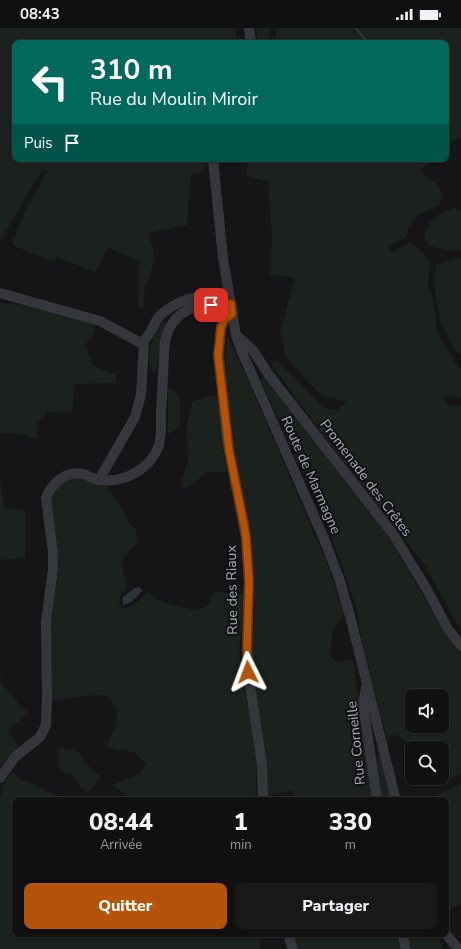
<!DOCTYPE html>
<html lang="fr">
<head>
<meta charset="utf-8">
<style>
  :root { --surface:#101011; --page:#19191a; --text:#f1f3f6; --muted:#9c9d9f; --line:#303031; --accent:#b45309 }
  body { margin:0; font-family:"Nunito Sans",sans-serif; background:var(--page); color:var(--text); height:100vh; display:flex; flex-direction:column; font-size:15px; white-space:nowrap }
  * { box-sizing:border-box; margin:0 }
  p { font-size:13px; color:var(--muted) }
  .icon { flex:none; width:22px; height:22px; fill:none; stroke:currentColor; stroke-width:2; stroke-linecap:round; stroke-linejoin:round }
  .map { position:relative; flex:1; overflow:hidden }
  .drawer { position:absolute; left:12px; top:769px; width:437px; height:140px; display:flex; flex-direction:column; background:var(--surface); border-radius:8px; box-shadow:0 1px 3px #0004,0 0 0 1px var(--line) }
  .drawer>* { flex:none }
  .banner { position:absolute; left:12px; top:12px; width:437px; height:122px; border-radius:8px; box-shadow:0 1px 3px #0004,0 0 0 1px var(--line); background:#00695c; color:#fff; overflow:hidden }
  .fabs { position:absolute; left:405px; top:661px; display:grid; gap:8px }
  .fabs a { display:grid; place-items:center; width:44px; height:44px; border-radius:8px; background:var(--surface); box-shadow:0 1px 3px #0004,0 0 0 1px var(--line); font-size:20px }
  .pin { position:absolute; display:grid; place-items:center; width:34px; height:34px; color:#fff; margin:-17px; border-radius:8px; box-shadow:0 2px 6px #0006 }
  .me { position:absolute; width:44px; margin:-22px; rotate:357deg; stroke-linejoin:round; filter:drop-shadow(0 0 3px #0008) }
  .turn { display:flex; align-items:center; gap:14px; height:84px; padding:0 12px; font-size:18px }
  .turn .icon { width:52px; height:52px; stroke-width:2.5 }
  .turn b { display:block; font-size:28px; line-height:34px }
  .then { display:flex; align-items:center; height:38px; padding:0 12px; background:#0003; gap:8px; font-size:15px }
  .eta { display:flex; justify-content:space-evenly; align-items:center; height:68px; text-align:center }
  .eta b { font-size:24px; font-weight:800; line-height:28px }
  .primary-button { display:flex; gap:8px; margin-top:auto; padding:8px 12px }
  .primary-button a { flex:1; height:46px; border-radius:8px; background:var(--accent); color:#fff; font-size:16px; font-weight:800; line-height:46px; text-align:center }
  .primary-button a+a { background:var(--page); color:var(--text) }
  .status { display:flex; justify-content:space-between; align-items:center; height:28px; padding:0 20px; background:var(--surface); direction:ltr }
  .status svg { height:11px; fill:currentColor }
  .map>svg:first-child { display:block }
  .green { fill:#1b211c; fill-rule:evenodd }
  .water { fill:#2b343a }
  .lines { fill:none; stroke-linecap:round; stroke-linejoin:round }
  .stream { stroke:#2b343a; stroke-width:2.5 }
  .minor { stroke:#36373c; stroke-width:10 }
  .route-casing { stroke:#753606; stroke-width:10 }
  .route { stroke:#b45309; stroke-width:7 }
  .labels { text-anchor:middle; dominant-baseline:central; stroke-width:4; stroke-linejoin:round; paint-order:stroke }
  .street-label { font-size:14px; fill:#a7acb7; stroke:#101012 }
</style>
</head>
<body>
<div class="status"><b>08:43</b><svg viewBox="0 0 49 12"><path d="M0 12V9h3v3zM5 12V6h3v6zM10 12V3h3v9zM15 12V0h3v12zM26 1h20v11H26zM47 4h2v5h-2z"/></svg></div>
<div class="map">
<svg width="461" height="921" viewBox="0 0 461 921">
  <rect width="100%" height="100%" fill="#151517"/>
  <g class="green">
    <path d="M0,0H235L237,15H15V131H205L204,144L191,146L187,197L149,205L155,232L145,259L143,280L138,279L139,233L107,219L96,244L57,229L53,233L12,217L25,183L48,142L43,141L12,192L2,212L0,210Z"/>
    <path d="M256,0H271L267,15H258V9Z"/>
    <path d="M276,0H461V110L446,116V15H276Z"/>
    <path d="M249,131H431L420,143L438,157L443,167L439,177L430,182L417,187L409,198L406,209L389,218L391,225L411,214L430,233L428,257L433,271L438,305L458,339L461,340V369L444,368L448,378L461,377V603L424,536L362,458L270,335L277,332L324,380L337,382L347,374L321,367L285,328L280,304L295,250L270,246L272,207L268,162L270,154L246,148Z"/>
    <path d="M455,180L461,182V223L447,222L429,218L424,208C430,190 437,185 455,180Z"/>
    <path d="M460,230L461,231V326L455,323L440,294L434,256L436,237Z"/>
    <path d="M0,275L28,278L96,295L91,311L85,315L93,338L115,347L117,355L75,356L72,385L47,384L37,395V411L15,405L0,406Z"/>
    <path d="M163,293L167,294C158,309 162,328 155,343L151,342L148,330L152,312Z"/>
    <path d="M227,307L252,361L329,540L344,587L333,603L330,627L336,634L353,631L373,772H294L293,762L267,768L258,679L250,625L253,609L255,581L252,531L247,493L231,417L227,360L225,326Z"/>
    <path d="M266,349L388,508L446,607L461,626V746L452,750L443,732H442V720H412V729L406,713L395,706L387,711L365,626L355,576L342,538L326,495L260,351ZM412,668H442V698H412Z"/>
    <path d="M168,360L176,363L180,371V396L175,402L168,406Z"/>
    <path d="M207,368H219L222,417L227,444C220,444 210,443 205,446C196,451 191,462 180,459L188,431L187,398L192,374Z"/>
    <path d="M72,449L80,450L106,458L116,471L131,497L136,501L138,514L124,528L122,537L127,561L120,566L119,575L122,580C135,578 139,574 147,563L155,571L175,578L194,582L208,578L214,563L246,567L239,621L243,655L255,707L257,734L256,767L244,772H134L112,757L140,746L146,736L136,725L125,722L117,723L106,718C113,704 124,684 110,672C108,671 107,669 105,668C96,665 62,672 52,673L51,599L59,536L55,502L50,479V472L57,458Z"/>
    <path d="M0,452L5,481L25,482V530L0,532Z"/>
    <path d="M0,644L2,657L28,685L8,703L19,718L0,739Z"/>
    <path d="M57,720L74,722L81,726L85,735L101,749L89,765L79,757L72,746L67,747L59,738Z"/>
    <path d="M374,727L381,728L391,772H381Z"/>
    <path d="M12,744L19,751L34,756L65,772H15V906H261L260,921H0V771L4,755Z"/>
    <path d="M461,756V876L446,882V772H426Z"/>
    <path d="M293,906H396L401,921H297Z"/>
    <path d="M404,906H435L446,921H410Z"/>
  </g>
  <path class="water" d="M140,559L142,563C136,570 132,575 123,577V569L135,560Z"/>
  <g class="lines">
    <path class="stream" d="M356,0L368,15"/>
    <g class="minor">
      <path d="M249,0L251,15"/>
      <path d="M213,131L223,230L236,307L242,324L324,511L339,550L350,588L396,772"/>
      <path d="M0,265L100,293L141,315C150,309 152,299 158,290C165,281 186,269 197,270C201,271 207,275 211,277"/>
      <path d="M233,286L224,292L221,299L219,327L227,412L246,510L249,553L247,622L248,644L262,736L263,772"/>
      <path d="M237,308L252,321L269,347L393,506L426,560L448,601L461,618"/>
      <path d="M99,452L135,389L141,367L144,313"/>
      <path d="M366,659L363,676L377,772"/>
      <path d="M0,750L15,729L40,709L46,697L47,668L46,594L53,541V525L46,470C52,455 66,442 83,446C89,448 95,452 101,452C124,455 151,441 159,417C162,407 161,394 161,384C163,360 163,337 165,313C173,278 200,276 231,276"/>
      <path d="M288,906L293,921"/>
      <path d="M402,906L406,921"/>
      <path d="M446,906L458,921"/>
    </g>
  </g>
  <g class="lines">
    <defs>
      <path id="route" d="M211,277L231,276L232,286L224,292L221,299L218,327L229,422L244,497L246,510L249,553L247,622L248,644"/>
    </defs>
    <use href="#route" class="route-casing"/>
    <use href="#route" class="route"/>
  </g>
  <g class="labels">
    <g class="street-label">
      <text transform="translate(311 447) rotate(66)">Route de Marmagne</text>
      <text transform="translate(366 450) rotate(53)">Promenade des Crêtes</text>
      <text transform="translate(232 562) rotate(-91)">Rue des Riaux</text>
      <text transform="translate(356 715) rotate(-96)">Rue Corneille</text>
    </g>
  </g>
</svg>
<div class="fabs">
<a><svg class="icon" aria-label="sound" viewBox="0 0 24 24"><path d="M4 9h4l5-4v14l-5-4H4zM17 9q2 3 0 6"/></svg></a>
<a><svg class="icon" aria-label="search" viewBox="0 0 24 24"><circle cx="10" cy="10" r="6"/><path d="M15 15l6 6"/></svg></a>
</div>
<div class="pin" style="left:211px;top:277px;background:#d93025"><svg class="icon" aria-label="arrive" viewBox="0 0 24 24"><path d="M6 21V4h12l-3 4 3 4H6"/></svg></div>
<svg class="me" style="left:248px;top:644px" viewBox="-20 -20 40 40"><path d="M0-17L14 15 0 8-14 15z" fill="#b45309" stroke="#fff" stroke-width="4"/></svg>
<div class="banner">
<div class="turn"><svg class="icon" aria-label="left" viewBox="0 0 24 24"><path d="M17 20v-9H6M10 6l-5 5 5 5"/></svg><div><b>310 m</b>Rue du Moulin Miroir</div></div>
<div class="then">Puis<svg class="icon" aria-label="arrive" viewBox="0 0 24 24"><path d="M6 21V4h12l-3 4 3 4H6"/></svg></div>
</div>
<section class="drawer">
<div class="eta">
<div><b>08:44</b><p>Arrivée</p></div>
<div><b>1</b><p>min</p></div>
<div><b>330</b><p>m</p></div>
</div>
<div class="primary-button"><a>Quitter</a><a>Partager</a></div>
</section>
</div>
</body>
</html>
